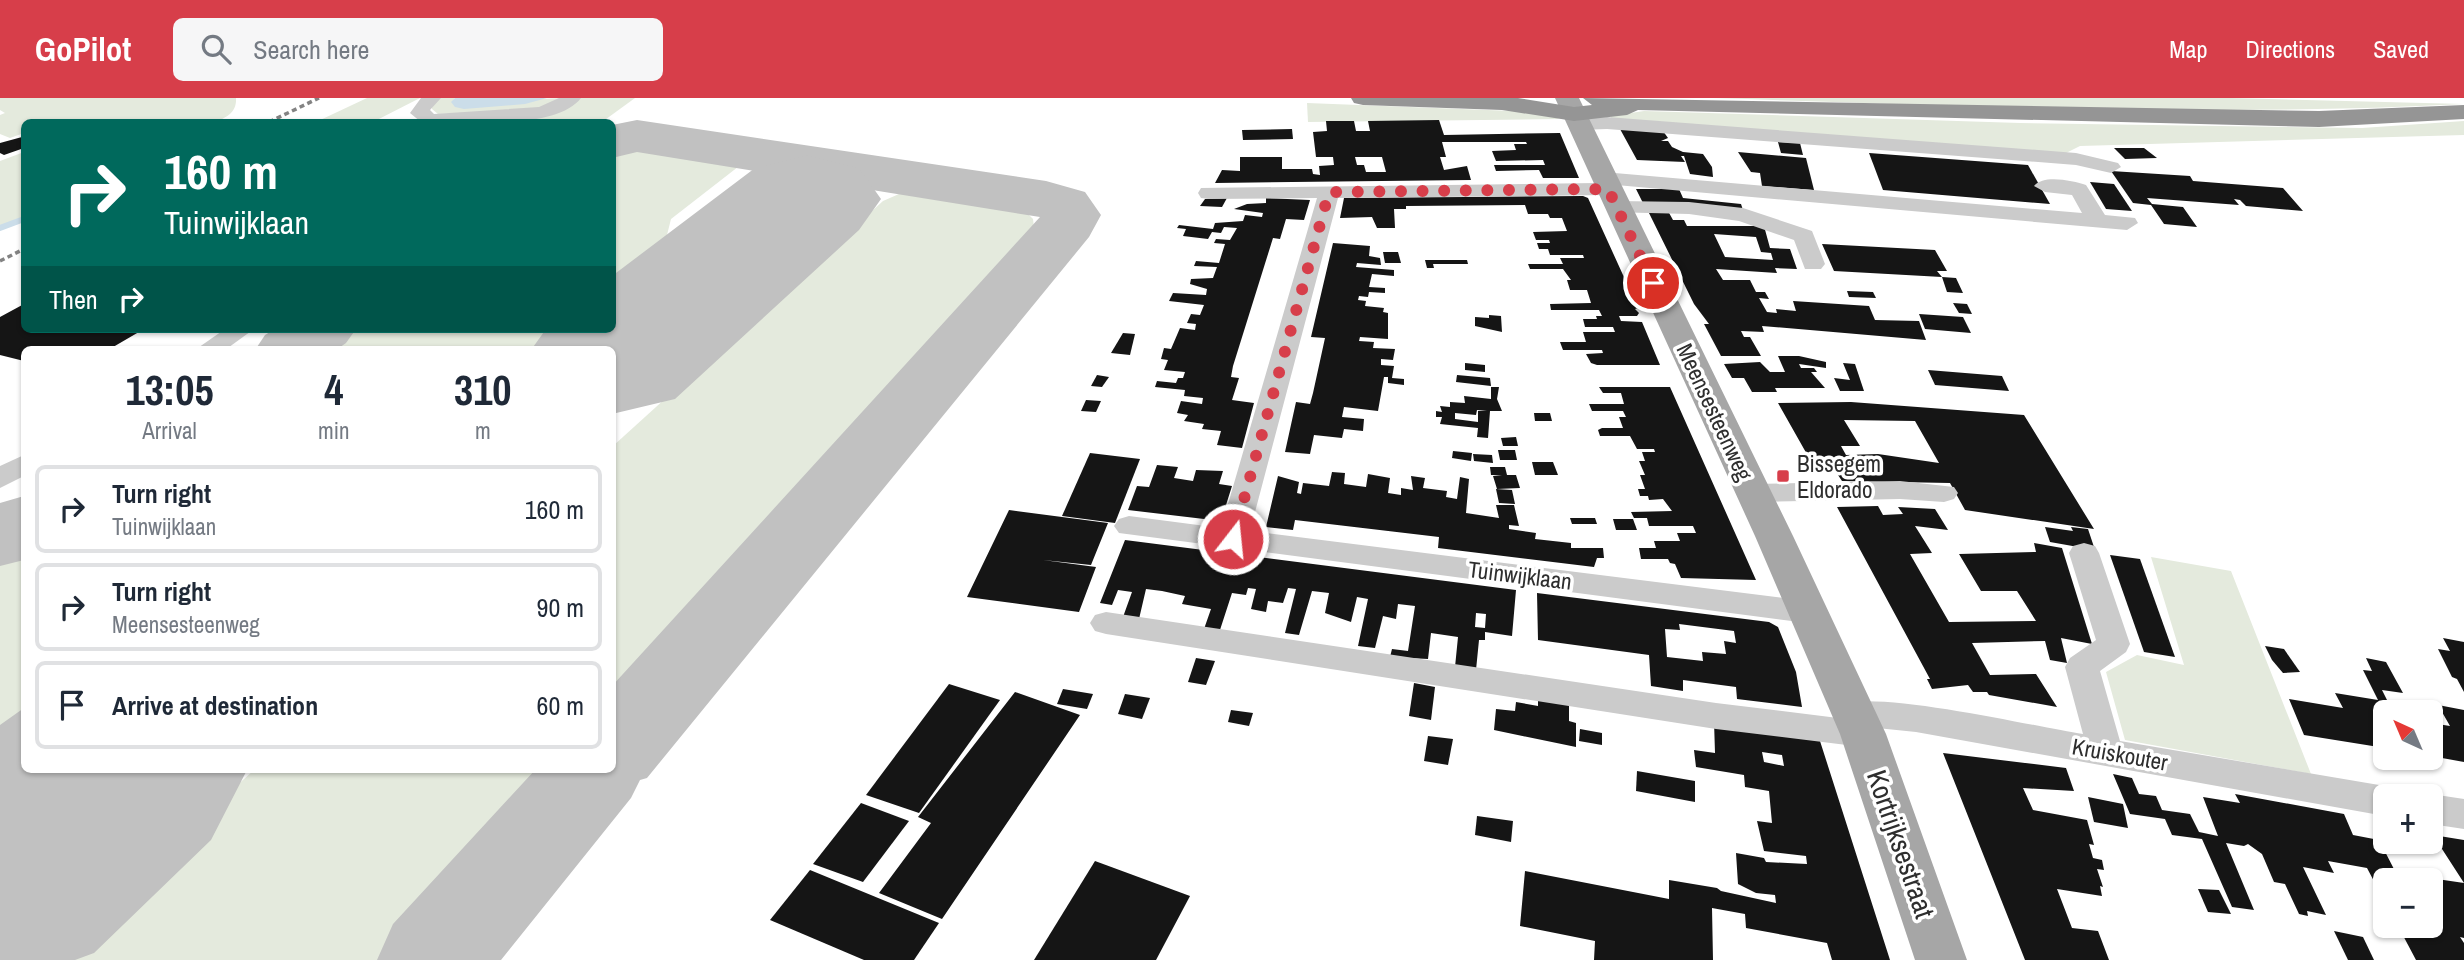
<!DOCTYPE html>
<html lang="en">
<head>
<meta charset="utf-8">
<style>
  :root { --surface:#fff; --page:#f6f6f7; --text:#1f2937; --muted:#747a83; --line:#e0e1e3; --accent:#d73e4a }
  body { margin:0; font-family:"Archivo Narrow",sans-serif; background:var(--page); color:var(--text); height:100vh; display:flex; flex-direction:column; font-size:26px; white-space:nowrap }
  * { box-sizing:border-box; margin:0 }
  p { font-size:23px; color:var(--muted) }
  .icon { flex:none; width:38px; height:38px; fill:none; stroke:currentColor; stroke-width:2; stroke-linecap:round; stroke-linejoin:round }
  .map { position:relative; flex:1; overflow:hidden }
  .panel { position:absolute; left:21px; top:248px; width:595px; height:427px; display:flex; flex-direction:column; background:var(--surface); border-radius:10px; box-shadow:0 2px 5px #0004 }
  .panel>* { flex:none }
  .hud { position:absolute; left:21px; top:21px; width:595px; height:214px; border-radius:10px; box-shadow:0 2px 5px #0004; background:#00695c; color:#fff; overflow:hidden }
  .needle { width:46px; rotate:316deg }
  .fabs { position:absolute; left:2373px; top:602px; display:grid; gap:14px }
  .fabs a { display:grid; place-items:center; width:70px; height:70px; border-radius:10px; background:var(--surface); box-shadow:0 2px 5px #0004; font-size:35px }
  .pin { position:absolute; display:grid; place-items:center; width:60px; height:60px; color:#fff; margin:-30px; border:4px solid #fff; border-radius:50%; box-shadow:0 2px 7px #0007 }
  .me { position:absolute; width:77px; margin:-38px; rotate:16deg; stroke-linejoin:round; filter:drop-shadow(0 0 5px #0008) }
  .turn { display:flex; align-items:center; gap:24px; height:147px; padding:0 28px; font-size:32px }
  .turn .icon { width:91px; height:91px; stroke-width:2.5 }
  .turn b { display:block; font-size:49px; line-height:60px }
  .then { display:flex; align-items:center; height:66px; padding:0 28px; background:#0003; gap:14px; font-size:26px }
  .eta { display:flex; justify-content:space-evenly; align-items:center; height:119px; text-align:center }
  .eta b { font-size:42px; font-weight:700; line-height:49px }
  ul { padding:0; list-style:none }
  li { display:flex; align-items:center; gap:21px; height:88px; margin:0 14px 10px; padding:0 14px; border:4px solid var(--line); border-radius:10px }
  li div { flex:1 }
  li b { display:block; font-size:26px }
  li em { font-style:normal }
  header { display:flex; align-items:center; gap:42px; box-sizing:border-box; height:98px; padding:0 35px; background:var(--accent); color:#fff }
  header strong { font-size:33px }
  nav { display:flex; gap:38px; margin-inline-start:auto; font-size:24px }
  .search { width:490px; height:63px; background:var(--page); display:flex; align-items:center; gap:18px; box-sizing:border-box; padding:0 24px; border-radius:10px; color:var(--muted); font-size:26px }
  .map>svg:first-child { display:block }
  .green { fill:#e4eadd }
  .water { fill:#cbdde9 }
  .lines { fill:none; stroke-linecap:round; stroke-linejoin:round }
  .stream { stroke:#cbdde9; stroke-width:6 }
  .taxiway { fill:#c1c1c1; fill-rule:evenodd }
  .runway { fill:#c1c1c1; fill-rule:evenodd }
  .building { fill:#151515; fill-rule:evenodd }
  .minor { fill:#cbcbcb; fill-rule:evenodd }
  .major { fill:#a6a6a6; fill-rule:evenodd }
  .highway { fill:#959595; fill-rule:evenodd }
  .rail { stroke:#838383; stroke-width:3.5; stroke-dasharray:5 3.5; stroke-linecap:butt }
  .route { stroke:#d73e4a; stroke-width:12; stroke-dasharray:0 21.6 }
  .poi-dot { fill:#d73e4a; stroke:#fff; stroke-width:2.5 }
  .labels { text-anchor:middle; dominant-baseline:central; stroke-width:7; stroke-linejoin:round; paint-order:stroke }
  .street-label { font-size:23px; fill:#2e2e2e; stroke:#fff }
  .poi-label { font-size:23px; fill:#2e2e2e; stroke:#fff; text-anchor:start }
  .near-street-label { font-size:28px; fill:#2e2e2e; stroke:#fff }
</style>
</head>
<body>
<header>
<strong>GoPilot</strong>
<div class="search"><svg class="icon" aria-label="search" viewBox="0 0 24 24"><circle cx="10" cy="10" r="6"/><path d="M15 15l6 6"/></svg>Search here</div>
<nav><a>Map</a><a>Directions</a><a>Saved</a></nav>
</header>
<div class="map">
<svg width="2464" height="862" viewBox="0 0 2464 862">
  <rect width="100%" height="100%" fill="#fff"/>
  <g class="green">
    <path d="M0,0H236C237,14 227,19 216,24H24V35L10,40L0,36V17L5,15L0,12Z"/>
    <path d="M367,0H420L373,24H316Z"/>
    <path d="M437,0H455L452,4L565,0L540,12L438,16L432,11L431,5Z"/>
    <path d="M578,0H635L602,24H524Z"/>
    <path d="M1713,0H2231L2464,6C2214,19 1963,8 1713,0Z"/>
    <path d="M1307,5L1538,14L1560,21L1308,24Z"/>
    <path d="M1644,13L2020,25L2362,30L2464,23V37L2080,48L2062,57L1611,21V18Z"/>
    <path d="M647,48L743,65L671,121L664,149L613,189V55Z"/>
    <path d="M24,54V120L0,129V63Z"/>
    <path d="M922,93L1004,105L1026,114L1033,121L1035,137L613,617V348L883,103L899,96Z"/>
    <path d="M345,231H558L531,252H313Z"/>
    <path d="M24,443V643L0,662V460Z"/>
    <path d="M2151,459L2231,473L2311,676L2125,642L2106,574L2137,557L2184,567Z"/>
    <path d="M254,672H564L396,862H43Z"/>
  </g>
  <path class="water" d="M455,0H547L525,6L464,11L455,9L451,4Z"/>
  <g class="lines">
    <path class="stream" d="M0,130L24,121"/>
    <g class="taxiway">
      <path d="M637,22L1046,83L1085,94L1101,117L1089,139L647,680L640,682L631,700L501,862H377L393,826L535,672H612V588L1040,119L637,54L612,60V27Z"/>
      <path d="M275,231H356L346,245L336,252H255L265,237Z"/>
      <path d="M24,398V462L0,468V405Z"/>
    </g>
    <g class="runway">
      <path d="M807,57L859,70L881,101L859,132L675,301L612,316V252H531L546,231H612V178L755,70Z"/>
      <path d="M24,610V672H247L211,742L94,855L75,862H0V627Z"/>
    </g>
  </g>
  <g class="building">
    <path d="M1439,22L1444,37L1560,35L1579,80H1543L1539,72L1496,73L1494,67H1545L1543,62L1496,63L1492,53L1516,52L1514,46H1527L1526,44H1442L1446,59H1440L1444,72L1467,68L1471,82L1215,85L1222,72L1240,73V59H1282V71H1312L1313,76L1320,77L1319,68L1334,67L1333,59H1316L1313,34L1327,33L1326,23H1354L1356,33H1370L1368,23ZM1355,59H1382L1386,74H1366L1364,67H1357Z"/>
    <path d="M1292,31L1293,41L1243,42L1242,32Z"/>
    <path d="M1620,31L1663,33L1668,40L1661,43H1668L1672,49L1683,54L1703,56L1712,69L1713,79L1690,76L1684,58H1681L1685,64L1637,62Z"/>
    <path d="M22,39L24,50L4,57L0,55V45Z"/>
    <path d="M1778,44L1800,45L1803,57L1781,55Z"/>
    <path d="M2114,50H2144L2157,60L2125,61Z"/>
    <path d="M1738,54L1806,60L1814,92L1762,88L1760,75L1751,74Z"/>
    <path d="M1869,55L2028,67L2050,106L1883,92Z"/>
    <path d="M2111,73L2190,78L2193,83L2283,90L2303,113L2246,108L2240,102L2234,101L2239,107L2147,100L2152,106L2183,109L2197,129L2164,126L2151,107L2133,105Z"/>
    <path d="M2090,84L2114,86L2132,113L2106,111Z"/>
    <path d="M1636,91H1679L1683,100L1741,106L1743,112L1643,105Z"/>
    <path d="M1583,98L1588,100L1638,210L1635,211L1639,215L1637,218H1619L1621,223L1642,224L1660,267H1597L1591,265L1586,256L1603,255L1602,252H1563L1560,244H1586L1583,234H1615L1613,229H1585L1583,221H1597L1596,218H1602L1599,212H1551L1550,206L1591,205L1587,192H1570L1567,182H1571L1563,171H1530L1528,166H1563L1560,160H1584L1583,157H1550L1548,151H1539L1537,145H1550L1549,142H1536L1533,134L1567,133L1562,120H1550L1548,116H1528L1525,107L1406,108V111H1394L1395,130H1377L1372,119L1340,120L1344,100Z"/>
    <path d="M1227,100L1222,109L1200,108L1205,101Z"/>
    <path d="M1266,100L1310,102L1304,122L1286,121L1280,141L1273,140L1233,268L1231,279L1239,280L1232,302L1254,305L1242,350L1217,347L1221,333L1202,331L1204,326L1184,323L1188,317L1177,315L1181,303L1202,306L1203,300L1184,298L1185,292L1155,289L1157,283L1176,285L1178,280H1183L1185,274L1164,272L1168,262L1161,261L1164,250L1171,251L1180,230L1195,232L1196,226L1187,225L1191,216L1200,217L1204,207L1169,203L1173,195L1206,197L1207,191L1190,186L1191,181L1213,180L1217,169L1194,168L1196,163L1219,165L1225,146L1214,145L1216,141L1230,142L1237,130L1224,129L1221,135L1212,134L1208,141L1183,138L1186,131L1177,130L1179,127L1213,131L1215,125L1243,123L1245,117L1262,119L1263,115L1234,111L1247,106L1266,105Z"/>
    <path d="M1648,113H1668L1673,122H1684L1687,128H1764L1770,150L1790,151L1797,171L1775,170L1777,175L1716,171L1723,182H1750L1756,194H1765L1769,201L1759,200L1767,214L1777,215L1776,211L1796,213L1793,203L1869,208L1875,222L1919,223L1926,242L1762,228L1764,234L1741,233L1744,239H1750L1761,258H1721L1704,226H1709L1694,206ZM1714,136L1756,139L1761,154L1771,155L1773,162L1725,159Z"/>
    <path d="M1333,145L1370,148L1369,158L1380,160L1381,167L1357,165L1356,169L1394,172V178L1372,176L1369,189L1385,190V195L1369,194L1368,199L1359,198L1358,202L1366,203L1365,208L1384,210L1383,214L1388,215V241L1360,239L1359,243L1374,244L1373,250L1395,251L1393,262L1381,261V267L1394,268L1392,280L1404,281V287L1388,285V279H1384L1378,313L1344,309L1342,319L1364,321L1363,333L1344,331L1342,340L1314,337L1310,356L1285,354L1296,304L1310,306L1313,295L1325,240L1311,239Z"/>
    <path d="M1822,146L1935,152L1947,173H1937L1942,179L1956,180L1963,195L1947,194L1942,179L1834,173Z"/>
    <path d="M1383,154H1398L1401,165H1385Z"/>
    <path d="M1425,162H1467L1468,166H1433L1434,170H1427Z"/>
    <path d="M1847,193L1873,194L1876,200L1849,199Z"/>
    <path d="M1953,205L1967,206L1972,216L1959,215Z"/>
    <path d="M24,206V231H144L108,252H24V263L0,257V219Z"/>
    <path d="M1919,216L1963,219L1971,235L1925,231Z"/>
    <path d="M1489,217L1501,218L1502,234L1475,228V219L1489,220Z"/>
    <path d="M1123,235L1135,236L1130,257L1111,255Z"/>
    <path d="M1778,258H1799L1826,264V270L1799,266L1801,270H1814L1817,274H1811L1825,290H1775L1777,294H1752L1744,280H1732L1724,266L1760,264L1770,274H1785Z"/>
    <path d="M1465,265L1485,267V274L1465,272Z"/>
    <path d="M1843,265L1855,266L1864,293H1840L1834,280L1850,282Z"/>
    <path d="M1928,272L2002,278L2009,293L1935,287Z"/>
    <path d="M1097,277L1109,279L1102,289L1091,288Z"/>
    <path d="M1457,277L1490,280L1491,288L1456,284Z"/>
    <path d="M1491,289H1499L1497,301L1502,313H1490L1488,340L1477,339L1478,330L1440,326L1442,319H1436V313L1442,314L1440,308L1450,309V304L1465,305L1464,298L1491,301ZM1477,312L1487,313H1478V324L1455,321V315L1476,317Z"/>
    <path d="M1599,289H1670L1756,482L1681,480L1675,466L1670,465L1668,461H1641L1639,450H1656L1654,443H1680L1677,435H1696L1693,428H1649L1647,420H1634L1631,414L1672,413L1663,401L1649,402L1648,398H1640L1638,391H1645L1640,377H1645L1639,363H1645L1642,354H1655L1654,351H1637L1630,338H1600L1598,332L1602,330H1623L1619,319H1626L1623,313H1592L1589,306H1624L1621,295H1603Z"/>
    <path d="M1086,302L1101,303L1096,314L1081,313Z"/>
    <path d="M1851,304L2024,317L2094,431L1965,412L1950,385L1842,383L1836,374H1817L1778,305ZM1844,322L1915,323L1939,365L1878,356L1846,357L1841,348H1860Z"/>
    <path d="M1534,315H1550L1552,323H1535Z"/>
    <path d="M1516,339L1518,348H1503L1501,340Z"/>
    <path d="M1498,352H1515L1517,362H1500Z"/>
    <path d="M1453,353L1472,355L1471,363L1452,360Z"/>
    <path d="M1090,355L1140,361L1115,425L1062,418Z"/>
    <path d="M1473,356L1492,357L1493,365L1474,363Z"/>
    <path d="M1532,364H1553L1558,377H1535Z"/>
    <path d="M1157,367L1178,369L1174,380L1193,383L1196,372L1223,373L1219,386L1232,388L1221,423L1128,412L1137,388L1149,389Z"/>
    <path d="M1490,369H1505L1507,377H1516L1520,390L1497,391L1493,378L1502,377H1491Z"/>
    <path d="M1332,374L1345,375L1344,386L1366,389L1368,376L1390,380L1388,395L1401,397V390L1413,392L1411,378L1425,380L1423,390L1447,393L1446,399L1457,401L1460,379L1469,381L1466,415L1499,420L1496,407H1514L1519,428L1509,427V431L1536,435L1535,441L1571,445V450H1603L1604,460H1597L1594,469L1438,450L1439,439L1295,422L1293,432L1266,429L1278,378L1299,384L1297,395L1301,396L1303,385L1329,388Z"/>
    <path d="M1496,391L1512,392L1515,406L1499,405Z"/>
    <path d="M1878,408L1883,417L1903,416L1898,409L1935,411L1948,432L1915,428L1932,455L1910,456L1949,524L2036,523L2017,493H1981L1959,456L2036,454L2034,445L2062,450L2092,546L2061,540L2067,565L2050,562L2045,543L1972,545L1990,577L2036,576L2057,609L1989,597L1987,594H1973L1968,587L1932,591L1927,581H1930L1837,409Z"/>
    <path d="M1009,412L1108,425L1091,467L1043,462L1096,469L1079,514L967,499Z"/>
    <path d="M1570,420H1595L1597,426H1572Z"/>
    <path d="M1613,421H1633L1637,432H1616Z"/>
    <path d="M2045,429L2073,433L2071,429L2088,431L2095,452L2050,444Z"/>
    <path d="M1125,442L1516,492L1512,538L1485,534V542H1479L1476,572L1455,569L1458,539L1431,535L1428,561L1390,559L1392,551L1408,553L1415,508L1398,506L1396,521L1383,518L1375,550L1358,548L1368,501L1357,499L1351,524L1325,515L1329,495L1312,493L1299,537L1285,535L1296,491L1288,490L1283,505L1268,503L1266,514L1251,511L1256,491L1248,490L1246,497L1232,495L1219,535L1204,531L1211,511L1182,506L1185,498L1162,493L1146,491L1139,521L1123,519L1132,494L1118,492L1112,507L1100,505ZM1476,515L1486,516L1485,530L1475,529Z"/>
    <path d="M2110,457L2140,461L2175,559L2144,554Z"/>
    <path d="M1537,495L1769,524L1778,529L1796,574L1802,609L1737,601L1736,589L1683,582V593L1651,588L1649,557L1538,542ZM1679,526L1734,533L1736,545L1724,543L1726,556L1702,554L1703,563L1667,559L1665,531L1680,532Z"/>
    <path d="M2443,540L2464,544V594L2457,581L2452,579L2438,551L2450,553Z"/>
    <path d="M2265,548L2284,551L2300,574L2283,575L2272,562Z"/>
    <path d="M1196,560L1215,563L1206,587L1188,584Z"/>
    <path d="M2366,560L2386,564L2403,595L2382,592L2393,614H2385V650L2304,637L2289,601L2343,610L2335,595L2378,602L2363,572L2372,573Z"/>
    <path d="M1414,585L1435,589L1431,622L1409,618Z"/>
    <path d="M949,586L1000,602L919,715L866,697Z"/>
    <path d="M1063,591L1093,596L1087,611L1057,606Z"/>
    <path d="M1015,594L1080,617L942,821L879,795L931,725L918,719Z"/>
    <path d="M1125,596L1150,600L1142,621L1118,616Z"/>
    <path d="M1538,597L1569,602V623L1576,625V649L1494,632L1496,611L1515,613L1516,604L1538,608Z"/>
    <path d="M2438,607L2464,612V664L2431,658V625L2450,628Z"/>
    <path d="M1231,612L1253,615L1249,628L1228,624Z"/>
    <path d="M1714,623L1820,643L1890,862H1832L1827,845L1746,830L1745,816L1712,810L1713,862H1594L1595,843L1520,828L1525,773L1669,801V782L1717,790L1721,793L1776,805L1775,797L1756,795L1738,786L1736,755L1764,760L1766,764L1807,766L1806,758L1764,753L1757,723L1772,725L1769,693L1745,689L1744,677L1696,669L1694,652L1715,655ZM1762,654L1782,657L1784,668L1764,664Z"/>
    <path d="M1580,631L1602,635V647L1579,643Z"/>
    <path d="M1428,638L1453,641L1448,667L1424,663Z"/>
    <path d="M1943,655L2066,670L2074,693L2023,690L2033,712L2087,722L2094,747L2089,746L2093,760L2102,762L2104,772L2097,771L2103,789L2100,788L2102,798L2057,791L2072,830L2098,833L2109,862H2025Z"/>
    <path d="M1637,673L1695,683V704L1636,693Z"/>
    <path d="M2113,676L2132,680L2139,696L2156,698L2162,712L2190,716L2199,734L2218,738L2203,699L2240,705L2235,696L2344,716L2353,737L2379,742L2396,775L2464,785L2433,737L2464,742V840L2460,839L2464,845V862H2416L2398,828H2431V782H2385V804L2367,770L2328,763L2334,775L2303,769L2326,817L2307,813L2308,818L2299,816L2285,786L2274,784L2262,756L2248,746L2244,748L2226,745L2254,812L2232,809L2202,741L2172,737L2165,721L2130,716Z"/>
    <path d="M2088,699L2123,706L2128,730L2094,724Z"/>
    <path d="M861,705L909,723L863,784L813,766Z"/>
    <path d="M1477,718L1513,723L1511,744L1475,737Z"/>
    <path d="M1095,763L1190,798L1156,862H1034Z"/>
    <path d="M810,772L939,825L914,862H864L770,822Z"/>
    <path d="M2198,791L2219,792L2231,816L2208,814Z"/>
    <path d="M2334,833L2363,839L2374,862H2348Z"/>
  </g>
  <g class="lines">
    <g class="minor">
      <path d="M421,0H441L430,12L434,16L539,9L559,0H581C556,33 460,24 421,24L410,15Z"/>
      <path d="M1607,19L2076,55L2118,65L2121,69L2111,75L2076,67L1607,31L1578,32L1568,26L1578,20Z"/>
      <path d="M1603,74L2082,115L2072,97L2045,94L2034,88C2044,76 2073,83 2086,87L2105,117L2135,120L2138,125L2127,132L1616,87L1619,91L1615,95L1608,97L1338,100L1250,433L1807,503L1818,506L1823,514L1818,522L1807,525L1119,435L1114,428L1119,421L1129,418L1221,430L1317,100L1209,101L1201,100L1198,95L1201,90L1597,85L1593,80Z"/>
      <path d="M1617,103L1689,104L1743,110L1812,133L1825,166L1821,171H1805L1794,142L1739,123L1689,116L1609,114L1606,109Z"/>
      <path d="M225,231H254L225,252H195Z"/>
      <path d="M24,357V378L0,390V368Z"/>
      <path d="M1900,383L1954,389L1958,395L1954,401L1944,404L1900,401L1753,404L1743,401L1739,395L1743,389L1753,386Z"/>
      <path d="M2084,445L2095,448L2099,455L2130,546L2126,554L2100,573L2120,643L2385,688L2398,693L2401,698H2385V718L1916,634L1877,630L1880,636L1875,646L1863,649L1716,631L1106,536L1095,533L1090,525L1095,517L1106,514L1716,605L1838,620L1836,615L1841,606C1883,593 2032,628 2083,636L2065,569L2070,560L2096,542L2069,455L2073,448Z"/>
      <path d="M2431,696L2464,701V731L2431,726V698H2424Z"/>
    </g>
    <path class="major" d="M1555,0H1579L1793,438L1886,636L1967,862H1915L1840,636L1755,438Z"/>
    <path class="highway" d="M1351,0H1518L1574,9L1592,7L1583,0L2319,13L2464,7V21L2319,29L1638,12L1627,17L1574,23L1502,12L1363,7L1354,5Z"/>
    <g class="rail">
      <path d="M269,24L319,0"/>
      <path d="M0,163L24,151"/>
    </g>
  </g>
  <g class="lines">
    <path class="route" d="M1233,441L1329,94L1608,91L1653,185"/>
  </g>
  <rect class="poi-dot" x="1776" y="371" width="14" height="14" rx="3.5"/>
  <g class="labels">
    <g class="street-label">
      <text transform="translate(1715 314) rotate(65)">Meensesteenweg</text>
      <text transform="translate(1520 477) rotate(7)">Tuinwijklaan</text>
      <text transform="translate(2120 656) rotate(10)">Kruiskouter</text>
    </g>
    <g class="poi-label">
      <text x="1797" y="365">Bissegem<tspan x="1797" dy="26">Eldorado</tspan></text>
    </g>
    <g class="near-street-label">
      <text transform="translate(1901 746) rotate(71)">Kortrijksestraat</text>
    </g>
  </g>
</svg>
<div class="fabs">
<a><svg class="needle" viewBox="-14 -14 28 28"><path d="M0-13l5 13h-10z" fill="#e53935"/><path d="M0 13l5-13h-10z" fill="#747a83"/></svg></a>
<a>+</a>
<a>−</a>
</div>
<div class="pin" style="left:1653px;top:185px;background:#d93025"><svg class="icon" aria-label="arrive" viewBox="0 0 24 24"><path d="M6 21V4h12l-3 4 3 4H6"/></svg></div>
<svg class="me" style="left:1233px;top:441px" viewBox="-20 -20 40 40"><circle r="17" fill="#d73e4a" stroke="#fff" stroke-width="3"/><path d="M0-11L8 9 0 5-8 9z" fill="#fff"/></svg>
<div class="hud">
<div class="turn"><svg class="icon" aria-label="right" viewBox="0 0 24 24"><path d="M7 20v-9h11M14 6l5 5-5 5"/></svg><div><b>160 m</b>Tuinwijklaan</div></div>
<div class="then">Then<svg class="icon" aria-label="right" viewBox="0 0 24 24"><path d="M7 20v-9h11M14 6l5 5-5 5"/></svg></div>
</div>
<section class="panel">
<div class="eta">
<div><b>13:05</b><p>Arrival</p></div>
<div><b>4</b><p>min</p></div>
<div><b>310</b><p>m</p></div>
</div>
<ul>
<li><svg class="icon" aria-label="right" viewBox="0 0 24 24"><path d="M7 20v-9h11M14 6l5 5-5 5"/></svg><div><b>Turn right</b><p>Tuinwijklaan</p></div><em>160 m</em></li>
<li><svg class="icon" aria-label="right" viewBox="0 0 24 24"><path d="M7 20v-9h11M14 6l5 5-5 5"/></svg><div><b>Turn right</b><p>Meensesteenweg</p></div><em>90 m</em></li>
<li><svg class="icon" aria-label="arrive" viewBox="0 0 24 24"><path d="M6 21V4h12l-3 4 3 4H6"/></svg><div><b>Arrive at destination</b></div><em>60 m</em></li>
</ul>
</section>
</div>
</body>
</html>
